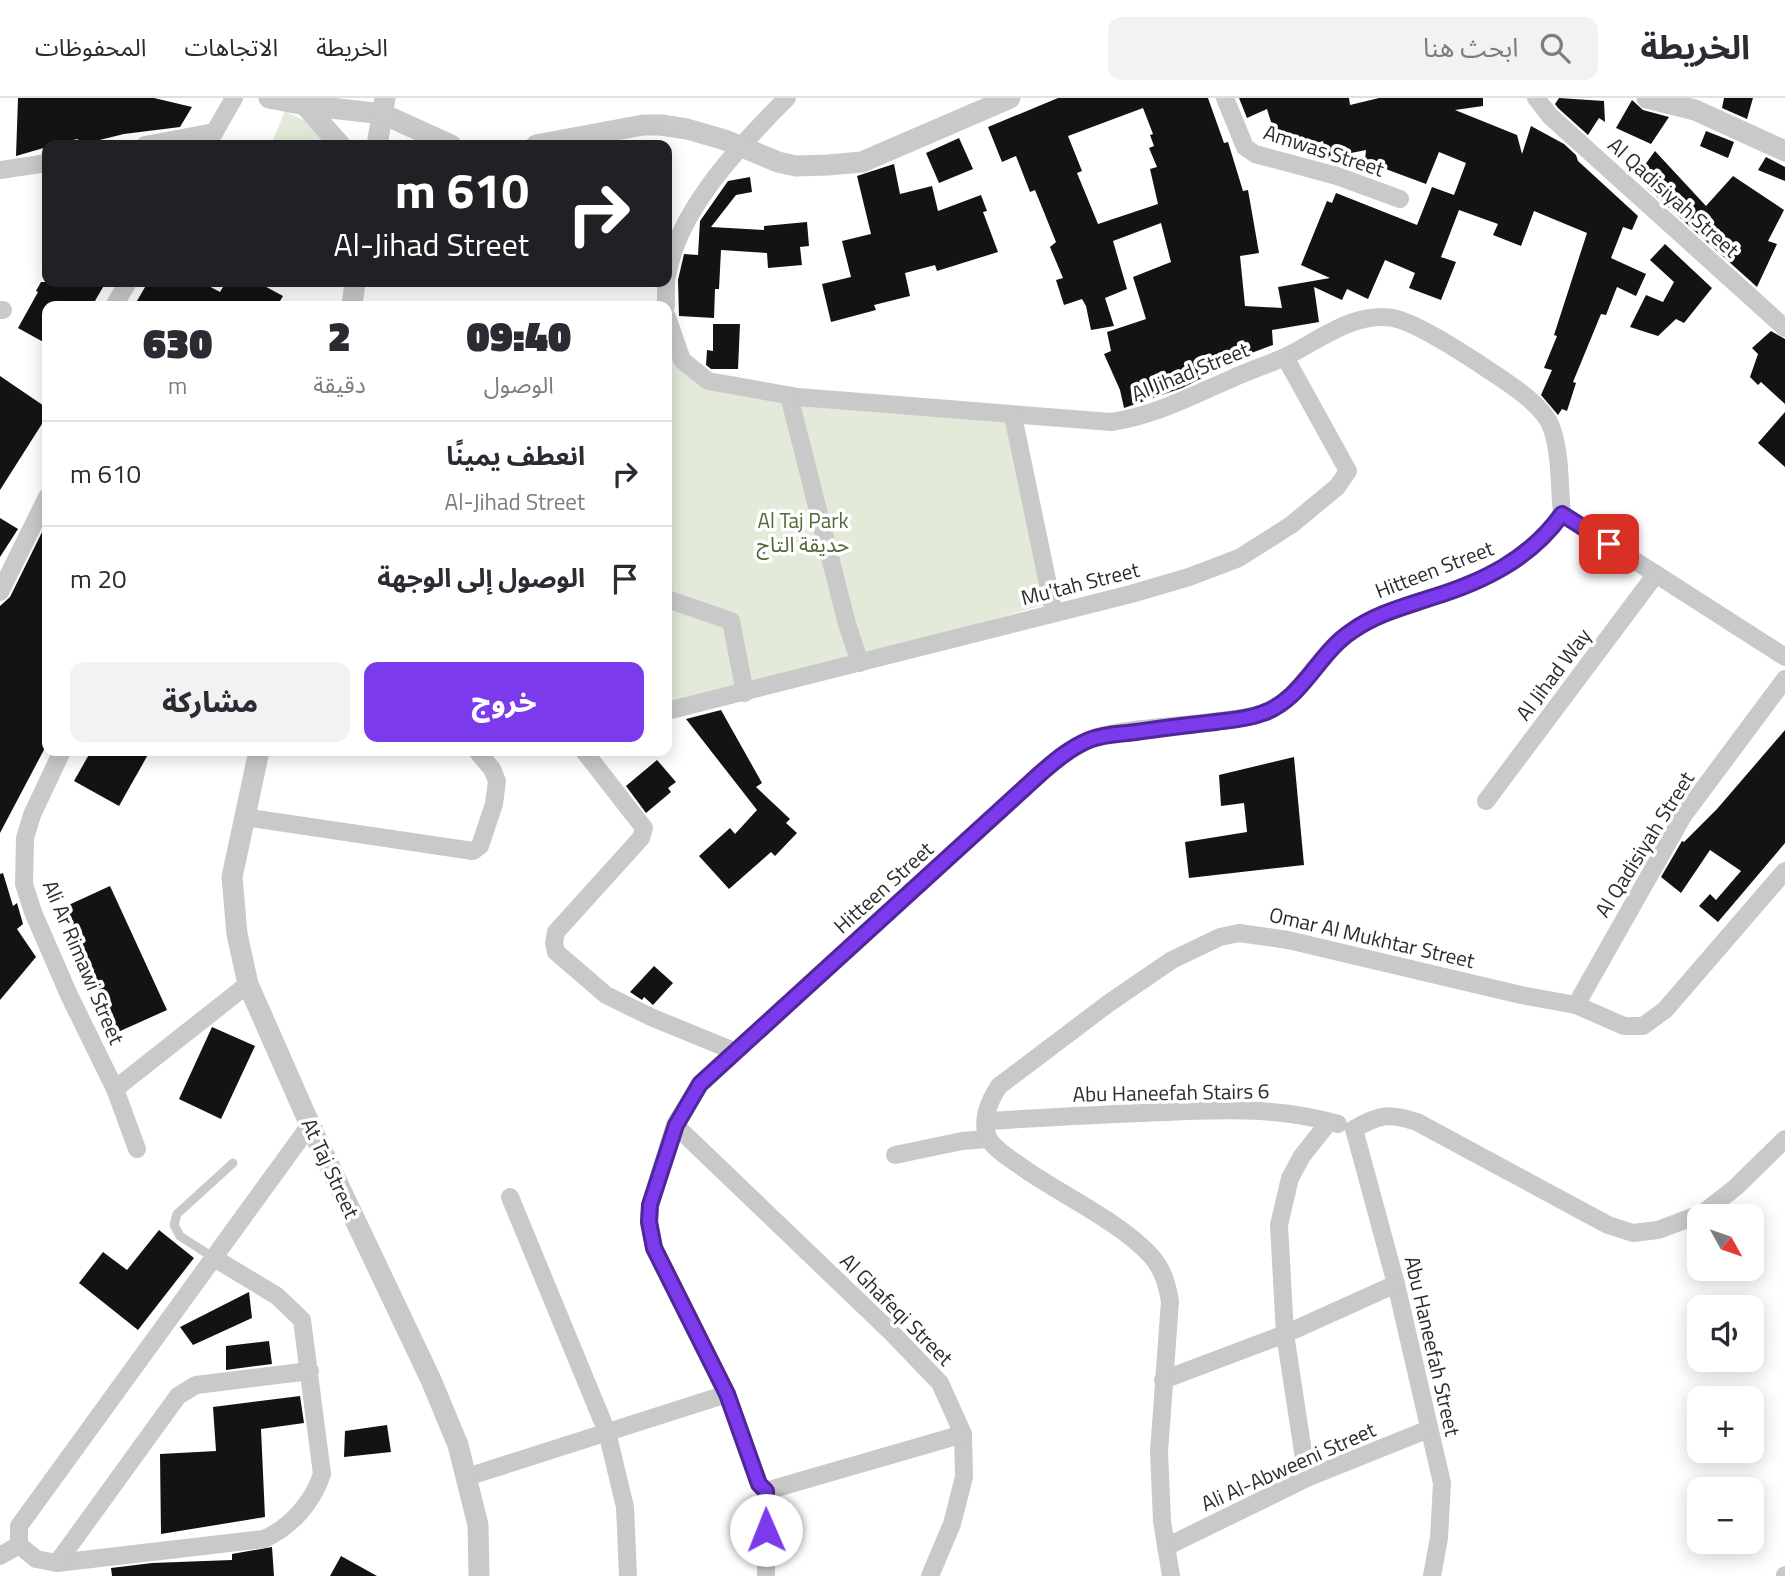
<!DOCTYPE html>
<html lang="ar">
<head>
<meta charset="utf-8">
<style>
  :root { --surface:#fff; --page:#f2f2f3; --text:#2b2b33; --muted:#7c7c81; --line:#e1e1e2; --accent:#7c3aed }
  body { margin:0; font-family:"Titillium Web","Noto Sans Arabic",sans-serif; background:var(--page); color:var(--text); direction:rtl; height:100vh; display:flex; flex-direction:column; font-size:26px; white-space:nowrap }
  * { box-sizing:border-box; margin:0 }
  p { font-size:23px; color:var(--muted) }
  .icon { flex:none; width:38px; height:38px; fill:none; stroke:currentColor; stroke-width:2; stroke-linecap:round; stroke-linejoin:round }
  .map { position:relative; flex:1; overflow:hidden; direction:ltr }
  .details { position:absolute; left:42px; top:203px; width:630px; height:455px; display:flex; flex-direction:column; background:var(--surface); border-radius:14px; box-shadow:0 4px 18px #0003; direction:rtl }
  .details>* { flex:none }
  .guide { position:absolute; left:42px; top:42px; width:630px; height:147px; border-radius:14px; box-shadow:0 4px 18px #0003; direction:rtl; background:#202124; color:#fff; overflow:hidden }
  .needle { width:46px; rotate:130deg }
  .tools { position:absolute; left:1687px; top:1106px; display:grid; gap:14px }
  .tools a { display:grid; place-items:center; width:77px; height:77px; border-radius:14px; background:var(--surface); box-shadow:0 4px 18px #0003; font-size:35px }
  .pin { position:absolute; display:grid; place-items:center; width:60px; height:60px; color:#fff; margin:-30px; border-radius:14px; box-shadow:0 4px 10px #0006 }
  .me { position:absolute; width:77px; margin:-38px; rotate:359deg; stroke-linejoin:round; filter:drop-shadow(0 0 5px #0008) }
  .turn { display:flex; align-items:center; gap:24px; height:147px; padding:0 28px; font-size:32px }
  .turn .icon { width:91px; height:91px; stroke-width:2.5 }
  .turn b { display:block; font-size:49px; line-height:60px }
  .eta { display:flex; justify-content:space-evenly; align-items:center; height:119px; text-align:center }
  .eta b { font-size:42px; font-weight:800; line-height:49px }
  .action { display:flex; gap:14px; margin-top:auto; padding:14px 28px }
  .action a { flex:1; height:80px; border-radius:14px; background:var(--accent); color:#fff; font-size:28px; font-weight:800; line-height:80px; text-align:center }
  .action a+a { background:var(--page); color:var(--text) }
  ul { padding:0; list-style:none }
  li { display:flex; align-items:center; gap:21px; height:105px; padding:0 28px; border-top:2px solid var(--line) }
  li div { flex:1 }
  li b { display:block; font-size:26px }
  li em { font-style:normal }
  header { display:flex; align-items:center; gap:42px; box-sizing:border-box; height:98px; padding:0 35px; background:var(--surface); border-bottom:2px solid var(--line) }
  header strong { font-size:33px }
  nav { display:flex; gap:38px; margin-inline-start:auto; font-size:24px }
  .search { width:490px; height:63px; background:var(--page); display:flex; align-items:center; gap:18px; box-sizing:border-box; padding:0 24px; border-radius:14px; color:var(--muted); font-size:26px }
  .map>svg:first-child { display:block }
  .green { fill:#e3ead9 }
  .building { fill:#131313; fill-rule:evenodd }
  .lines { fill:none; stroke-linecap:round; stroke-linejoin:round }
  .service { stroke:#c9c9c9; stroke-width:9 }
  .minor { stroke:#c9c9c9; stroke-width:18 }
  .tertiary { stroke:#c9c9c9; stroke-width:21 }
  .route-casing { stroke:#51269a; stroke-width:18 }
  .route { stroke:#7c3aed; stroke-width:12 }
  .labels { text-anchor:middle; dominant-baseline:central; stroke-width:7; stroke-linejoin:round; paint-order:stroke }
  .street-label { font-size:21px; fill:#2c2c2c; stroke:#fff }
  .park-label { font-size:21px; fill:#52683a; stroke:#fff }
</style>
</head>
<body>
<header>
<strong>الخريطة</strong>
<div class="search"><svg class="icon" aria-label="search" viewBox="0 0 24 24"><circle cx="10" cy="10" r="6"/><path d="M15 15l6 6"/></svg>ابحث هنا</div>
<nav><a>الخريطة</a><a>الاتجاهات</a><a>المحفوظات</a></nav>
</header>
<div class="map">
<svg width="1785" height="1478" viewBox="0 0 1785 1478">
  <rect width="100%" height="100%" fill="#fff"/>
  <g class="green">
    <path d="M285,13L315,28L336,47H271Z"/>
    <path d="M667,229L702,286L1010,315L1043,507L856,561L667,611Z"/>
  </g>
  <g class="building">
    <path d="M18,0H154L192,9L180,29L124,36L79,47L78,41L47,47V49L16,58Z"/>
    <path d="M1058,0H1208L1224,45L1228,44L1243,93L1248,92L1259,155L1240,158L1245,208L1282,210L1278,189L1330,180L1301,167L1327,103L1332,105L1336,95L1417,127L1432,89L1454,97L1466,65L1439,54L1426,86L1383,70L1382,75L1364,73L1366,52L1326,60L1323,43L1297,51L1294,41L1278,47L1267,11L1247,20L1239,0H1349L1350,7L1379,0H1483V8L1455,12L1517,37L1522,56L1531,28L1564,46L1576,57L1578,63L1638,118L1632,132L1623,129L1611,160L1646,176L1636,198L1617,189L1606,217L1601,216L1573,284L1576,285L1567,313L1562,311L1558,317L1541,297L1552,272L1544,270L1557,238L1554,237L1587,135L1534,113L1521,148L1493,137L1498,126L1459,112L1441,159L1456,164L1441,202L1409,190L1415,175L1385,162L1368,201L1347,191L1342,202L1314,189L1319,224L1272,232L1273,247L1254,254L1182,290L1124,310L1120,292L1104,256L1111,253L1107,234L1146,221L1133,179L1171,164L1161,125L1113,143L1127,191L1105,200L1114,228L1091,232L1086,208L1082,201L1064,207L1056,182L1063,180L1050,149L1056,144L1035,92L1030,94L1016,58L1002,64L988,29ZM1143,10L1153,36L1150,37L1154,48L1149,50L1157,69L1150,71L1158,106L1098,126L1077,75L1082,73L1068,38Z"/>
    <path d="M1559,0L1604,3L1605,24L1599,20L1588,37L1558,10L1555,6Z"/>
    <path d="M1724,0H1753L1747,21L1722,10Z"/>
    <path d="M1632,2L1643,12L1669,19L1651,46L1616,30Z"/>
    <path d="M1706,33L1734,44L1728,60L1700,48Z"/>
    <path d="M959,40L973,71L939,85L926,55Z"/>
    <path d="M1655,53L1706,108L1733,78L1784,112L1768,143L1777,146L1757,189L1647,90L1648,88L1641,81L1649,72L1644,68Z"/>
    <path d="M1766,59L1785,69V83L1758,72Z"/>
    <path d="M894,66L900,96L932,88L938,113L981,97L987,113L983,114L998,154L937,173L935,167L905,175L910,198L874,207L876,212L831,224L822,186L851,179L842,143L871,136L857,78Z"/>
    <path d="M750,79L752,94L736,97L711,129L764,132V128L807,124L809,148L800,149L802,167L768,170L767,155L721,152L719,191H715L714,220L679,218L678,182L684,156L698,157L700,123L728,83Z"/>
    <path d="M1665,146L1712,190L1684,225L1676,221L1658,238L1630,229L1646,197L1663,204L1674,184L1650,162Z"/>
    <path d="M41,184H106L92,208H47V246L18,230L38,194L36,193Z"/>
    <path d="M148,184H201L220,194L226,184H257L283,198L277,208H134Z"/>
    <path d="M713,226H740L738,271H711L706,267L707,252L713,253Z"/>
    <path d="M1771,233L1785,241V306L1761,284L1758,287L1750,279L1758,256L1752,250Z"/>
    <path d="M0,278L47,310V318L0,392Z"/>
    <path d="M1785,314V369L1758,345Z"/>
    <path d="M0,420L18,431L0,459Z"/>
    <path d="M47,424V646L0,735V508L10,499Z"/>
    <path d="M721,612L762,685L756,689L790,721L786,725L797,735L775,758L771,754L729,791L699,758L730,730L735,736L757,712L686,621Z"/>
    <path d="M1785,632V745L1718,824L1699,808L1710,796L1716,802L1741,773L1710,752L1681,795L1661,779L1682,743L1684,744L1717,711Z"/>
    <path d="M91,653H150L119,708L74,683Z"/>
    <path d="M1294,659L1304,767L1189,780L1185,744L1247,734L1244,705L1221,708L1219,677Z"/>
    <path d="M657,662L676,684L668,690L671,694L646,715L626,688Z"/>
    <path d="M3,775L13,808L17,805L23,826L17,831L36,859L0,902V776Z"/>
    <path d="M110,788L167,912L118,934L62,810Z"/>
    <path d="M654,868L673,885L653,907L644,899L642,902L630,894Z"/>
    <path d="M212,929L255,948L221,1021L179,1001Z"/>
    <path d="M159,1132L194,1160L138,1232L79,1185L103,1154L127,1172Z"/>
    <path d="M249,1194L252,1220L193,1247L180,1229Z"/>
    <path d="M269,1243L272,1266L226,1272V1248Z"/>
    <path d="M300,1298L304,1325L261,1331L265,1419L161,1436L160,1356L216,1353L213,1309Z"/>
    <path d="M387,1327L391,1354L344,1359L345,1333Z"/>
    <path d="M272,1449L274,1478H112L111,1470L152,1465L232,1462V1456Z"/>
    <path d="M341,1458L377,1478H330Z"/>
  </g>
  <g class="lines">
    <path class="service" d="M214,1160L180,1138L174,1127L177,1116L233,1065"/>
    <g class="minor">
      <path d="M1225,0L1245,49L1255,56L1337,78L1400,101"/>
      <path d="M1536,0L1550,18L1785,230"/>
      <path d="M210,42L234,0"/>
      <path d="M145,47L214,34"/>
      <path d="M0,72L47,65"/>
      <path d="M667,178C678,112 740,47 787,0"/>
      <path d="M114,208L128,184"/>
      <path d="M666,208V184"/>
      <path d="M0,212H3"/>
      <path d="M667,219L682,262L708,283L798,299L1111,324C1154,318 1191,298 1231,281C1248,273 1267,267 1285,259C1318,243 1354,213 1393,220C1415,224 1458,252 1478,265C1500,280 1544,305 1552,331C1561,358 1559,388 1562,416"/>
      <path d="M789,298L847,526L860,565"/>
      <path d="M1013,318L1054,515"/>
      <path d="M1562,416L1785,559"/>
      <path d="M0,494L47,399"/>
      <path d="M667,501L731,523L745,595"/>
      <path d="M667,613L1131,496L1189,479L1239,460L1291,427L1337,389L1348,373L1285,259"/>
      <path d="M62,653L32,717L25,740L24,786L33,814L69,897L115,991L137,1051"/>
      <path d="M584,653L644,730L641,740L556,834L554,845L556,854L606,897L653,920L734,953"/>
      <path d="M1486,703L1656,476"/>
      <path d="M244,719L473,753L480,748L494,706L497,683L492,671L477,653"/>
      <path d="M1576,907L1683,718L1785,581"/>
      <path d="M115,991L248,886"/>
      <path d="M986,1023C1037,1020 1089,1017 1141,1015C1206,1012 1274,1007 1338,1026"/>
      <path d="M675,1027L892,1235L940,1285L963,1336L964,1379L952,1426L930,1478"/>
      <path d="M1354,1031C1380,1016 1389,1015 1417,1024L1608,1127L1633,1135L1658,1132L1703,1115L1736,1089L1785,1041"/>
      <path d="M1354,1031L1396,1186L1442,1385L1439,1440L1432,1478"/>
      <path d="M895,1057L962,1043L988,1041"/>
      <path d="M510,1099L607,1334L625,1409L628,1478"/>
      <path d="M214,1160L277,1198L302,1222L322,1376C313,1404 291,1429 264,1441L57,1465L36,1461L19,1447V1428L310,1027"/>
      <path d="M1163,1282L1285,1236L1396,1186"/>
      <path d="M467,1379L727,1296"/>
      <path d="M1307,1380L1285,1236L1279,1127L1290,1080L1302,1058L1329,1024"/>
      <path d="M766,1393L963,1336"/>
      <path d="M1166,1449L1307,1380L1429,1331"/>
      <path d="M0,1458L19,1447"/>
      <path d="M57,1465L178,1298L196,1287L310,1273"/>
      <path d="M766,1478V1393L759,1386L727,1296L654,1150L649,1124L650,1107L675,1027L700,986L1041,675C1056,662 1071,650 1089,642C1119,630 1177,629 1210,624C1227,622 1247,621 1263,615C1302,601 1318,555 1352,533C1376,516 1403,509 1430,500C1483,484 1530,461 1562,416"/>
      <path d="M1171,1478L1162,1423L1159,1354L1170,1203C1167,1186 1163,1172 1152,1159C1120,1123 1059,1096 1019,1067C1009,1060 997,1053 990,1043C979,1026 989,1003 999,988L1109,905L1172,862L1220,839L1239,835L1288,842L1521,897L1576,907L1624,928H1643L1665,912L1785,773"/>
      <path d="M1785,1478V1477"/>
    </g>
    <g class="tertiary">
      <path d="M269,0L305,7L383,16L451,47"/>
      <path d="M1647,0L1695,12L1785,53"/>
      <path d="M305,7L340,47"/>
      <path d="M377,47L385,0"/>
      <path d="M536,47L643,27H661L687,31L725,42L778,64L796,68L828,67L862,64L1010,0"/>
      <path d="M352,208L355,184"/>
      <path d="M259,653L232,779L237,836L248,886L310,1027L431,1282L458,1347L478,1427L479,1478"/>
    </g>
  </g>
  <g class="lines">
    <defs>
      <path id="route" d="M766,1432V1393L759,1386L727,1296L654,1150L649,1124L650,1107L676,1027L700,986L1041,675C1056,662 1070,650 1089,642C1104,636 1121,636 1136,634C1163,630 1189,627 1216,624C1231,622 1248,621 1263,615C1302,602 1318,555 1352,533C1376,516 1403,509 1430,500C1483,484 1530,461 1562,416L1609,446"/>
    </defs>
    <use href="#route" class="route-casing"/>
    <use href="#route" class="route"/>
  </g>
  <g class="labels">
    <g class="street-label">
      <text transform="translate(1324 52) rotate(18)">Amwas Street</text>
      <text transform="translate(1674 99) rotate(42)">Al Qadisiyah Street</text>
      <text transform="translate(1190 273) rotate(-22)">Al Jihad Street</text>
      <text transform="translate(1434 471) rotate(-21)">Hitteen Street</text>
      <text transform="translate(1080 485) rotate(-14)">Mu'tah Street</text>
      <text transform="translate(1553 576) rotate(-53)">Al Jihad Way</text>
      <text transform="translate(1644 746) rotate(-58)">Al Qadisiyah Street</text>
      <text transform="translate(883 789) rotate(-42)">Hitteen Street</text>
      <text transform="translate(1372 839) rotate(13)">Omar Al Mukhtar Street</text>
      <text transform="translate(84 864) rotate(67)">Ali Ar Rimawi Street</text>
      <text transform="translate(1171 994) rotate(-1)">Abu Haneefah Stairs 6</text>
      <text transform="translate(331 1070) rotate(65)">At Taj Street</text>
      <text transform="translate(897 1211) rotate(45)">Al Ghafeqi Street</text>
      <text transform="translate(1433 1248) rotate(77)">Abu Haneefah Street</text>
      <text transform="translate(1288 1368) rotate(-24)">Ali Al-Abweeni Street</text>
    </g>
    <g class="park-label">
      <text x="803" y="422">Al Taj Park<tspan x="803" dy="24">حديقة التاج</tspan></text>
    </g>
  </g>
</svg>
<div class="tools">
<a><svg class="needle" viewBox="-14 -14 28 28"><path d="M0-13l5 13h-10z" fill="#e53935"/><path d="M0 13l5-13h-10z" fill="#7c7c81"/></svg></a>
<a><svg class="icon" aria-label="sound" viewBox="0 0 24 24"><path d="M4 9h4l5-4v14l-5-4H4zM17 9q2 3 0 6"/></svg></a>
<a>+</a>
<a>−</a>
</div>
<div class="pin" style="left:1609px;top:446px;background:#d93025"><svg class="icon" aria-label="arrive" viewBox="0 0 24 24"><path d="M6 21V4h12l-3 4 3 4H6"/></svg></div>
<svg class="me" style="left:766px;top:1432px" viewBox="-20 -20 40 40"><circle r="19" fill="#fff"/><path d="M0-13L10 11 0 6-10 11z" fill="#7c3aed"/></svg>
<div class="guide">
<div class="turn"><svg class="icon" aria-label="right" viewBox="0 0 24 24"><path d="M7 20v-9h11M14 6l5 5-5 5"/></svg><div><b>610 m</b>Al-Jihad Street</div></div>
</div>
<section class="details">
<div class="eta">
<div><b>09:40</b><p>الوصول</p></div>
<div><b>2</b><p>دقيقة</p></div>
<div><b>630</b><p>m</p></div>
</div>
<ul>
<li><svg class="icon" aria-label="right" viewBox="0 0 24 24"><path d="M7 20v-9h11M14 6l5 5-5 5"/></svg><div><b>انعطف يمينًا</b><p>Al-Jihad Street</p></div><em>610 m</em></li>
<li><svg class="icon" aria-label="arrive" viewBox="0 0 24 24"><path d="M6 21V4h12l-3 4 3 4H6"/></svg><div><b>الوصول إلى الوجهة</b></div><em>20 m</em></li>
</ul>
<div class="action"><a>خروج</a><a>مشاركة</a></div>
</section>
</div>
</body>
</html>
